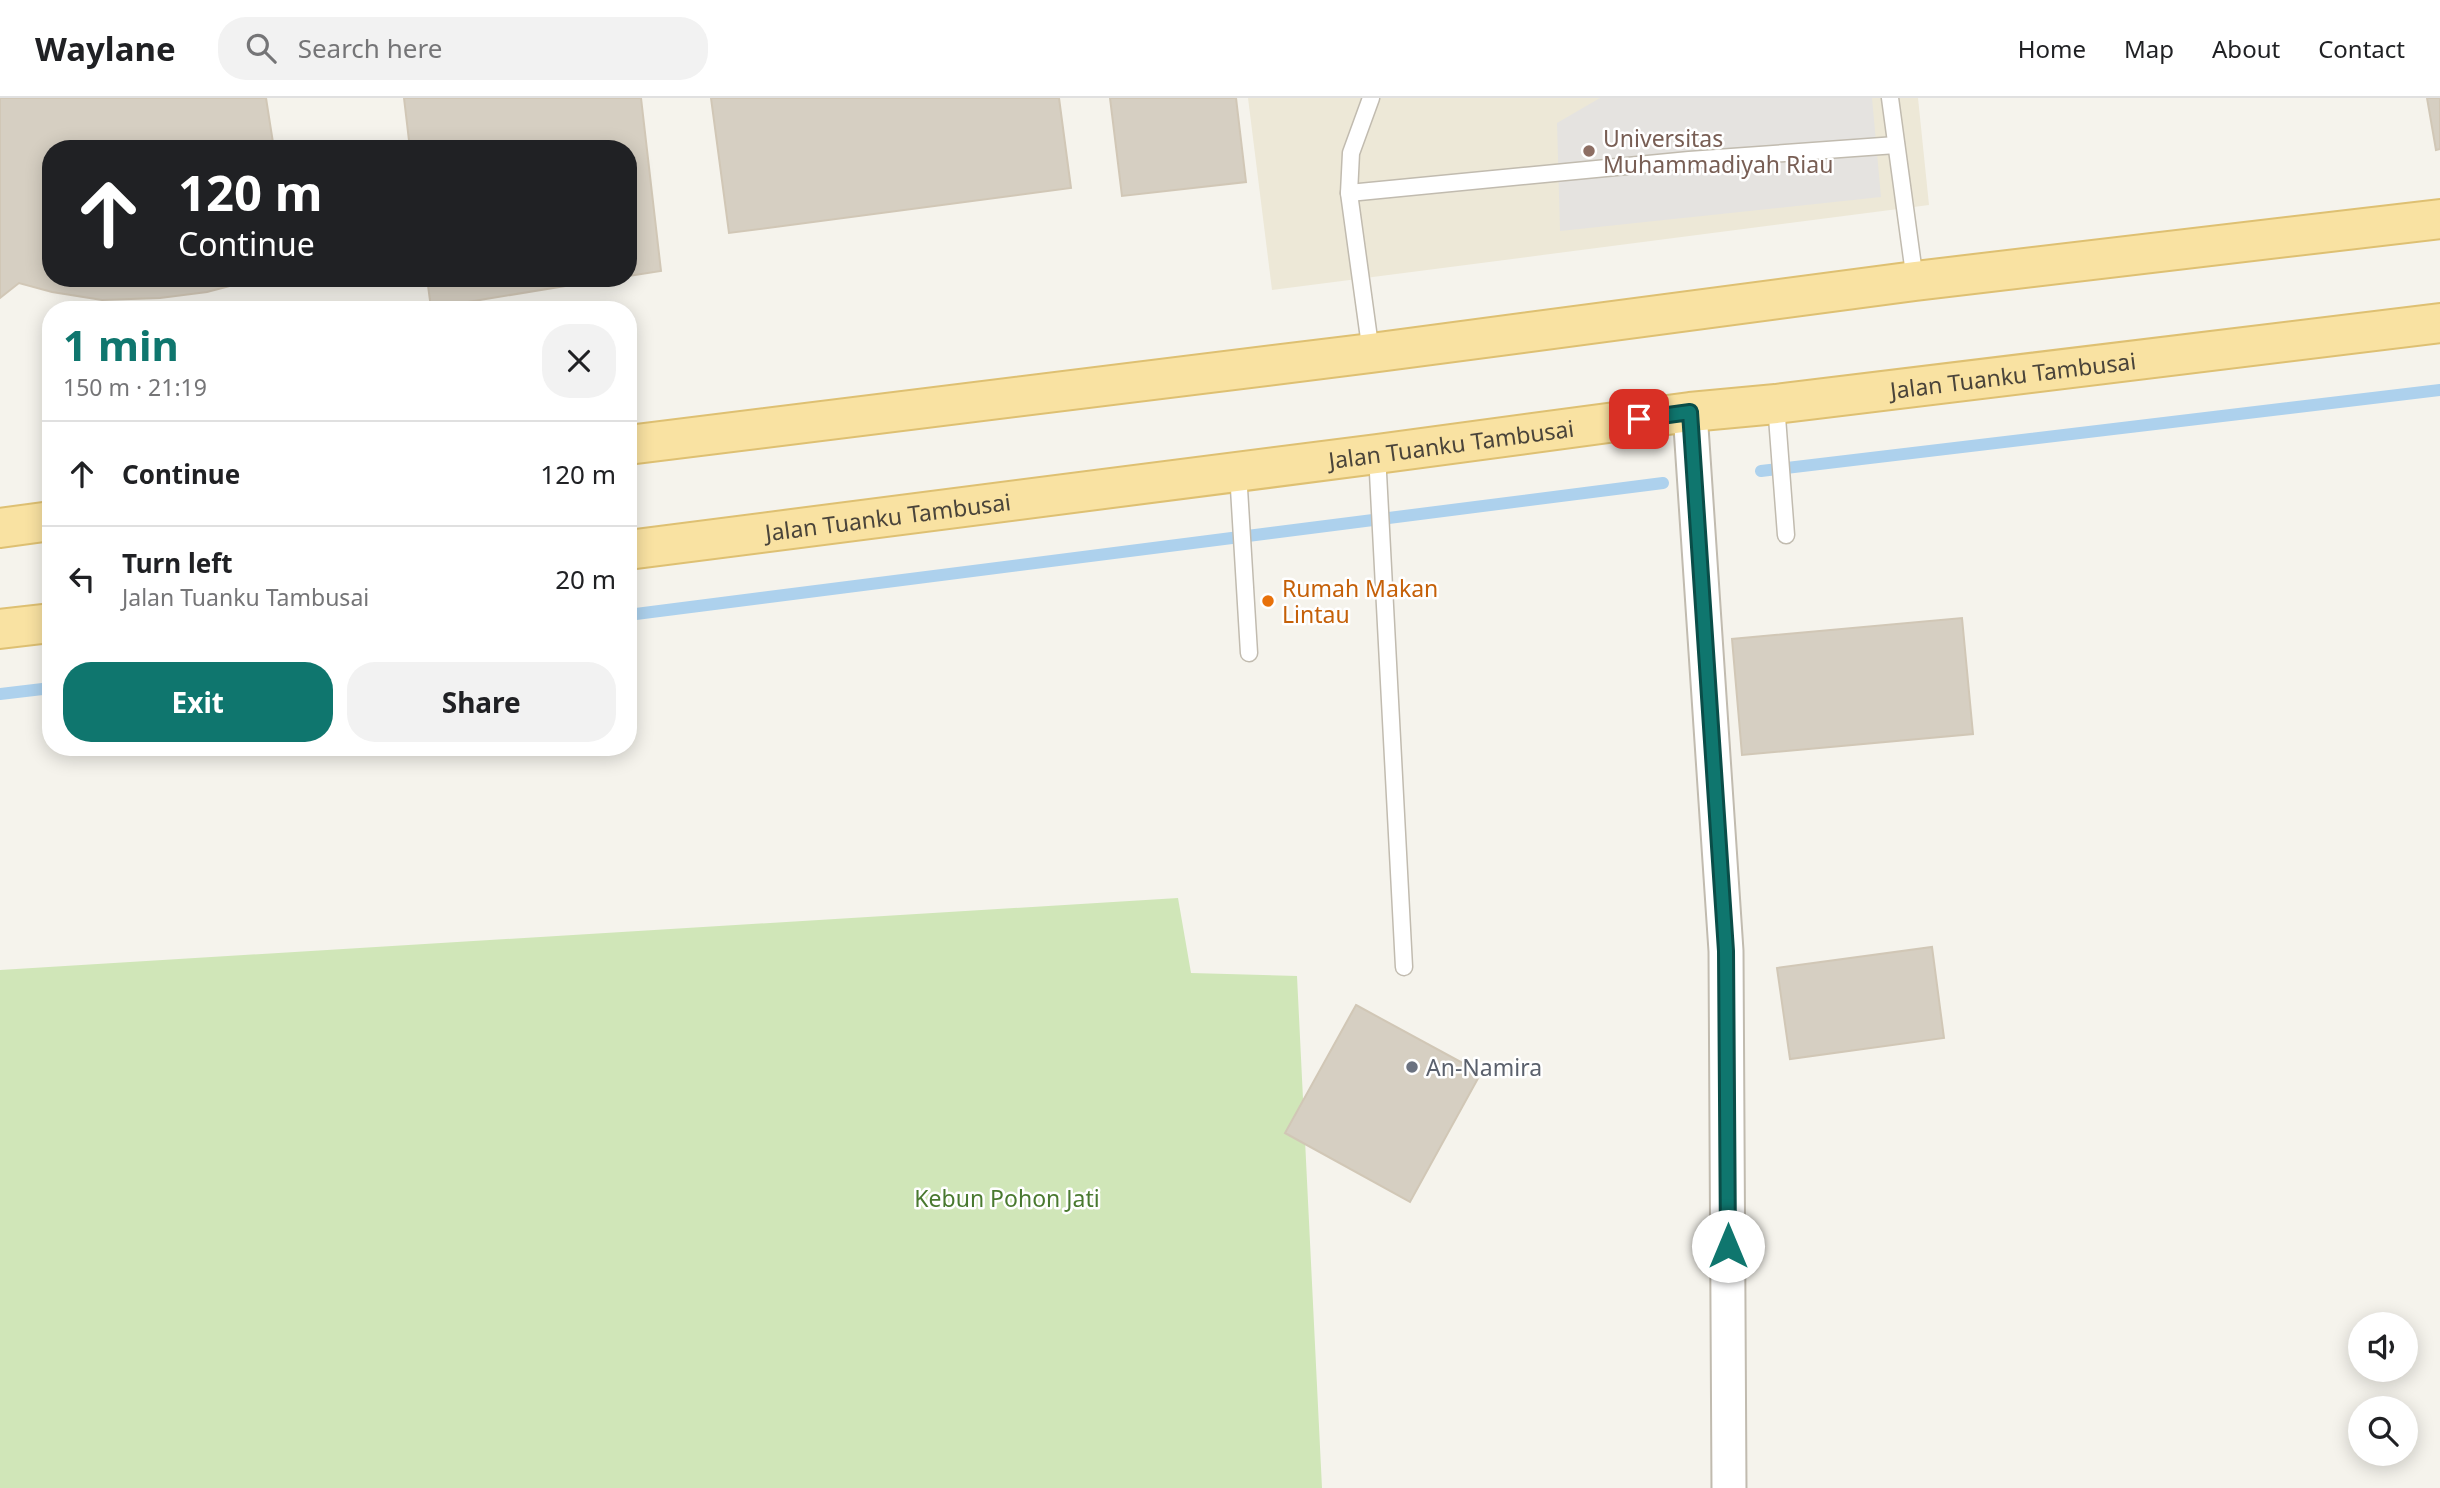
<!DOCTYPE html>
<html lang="en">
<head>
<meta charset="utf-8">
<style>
  :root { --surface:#fff; --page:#f2f2f2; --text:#202124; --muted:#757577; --line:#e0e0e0; --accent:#0f766e }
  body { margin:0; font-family:"Noto Sans",sans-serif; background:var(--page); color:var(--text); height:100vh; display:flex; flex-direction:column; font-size:26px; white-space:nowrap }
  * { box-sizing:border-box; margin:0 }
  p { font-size:23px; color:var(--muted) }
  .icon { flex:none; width:38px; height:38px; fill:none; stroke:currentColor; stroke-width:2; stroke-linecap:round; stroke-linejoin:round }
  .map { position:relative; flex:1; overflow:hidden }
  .side { position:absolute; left:42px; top:203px; width:595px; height:455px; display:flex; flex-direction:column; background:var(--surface); border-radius:28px; box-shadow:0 4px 18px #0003 }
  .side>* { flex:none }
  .guide { position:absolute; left:42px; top:42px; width:595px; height:147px; border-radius:28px; box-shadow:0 4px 18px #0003; background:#202124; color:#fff; overflow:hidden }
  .tools { position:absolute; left:2348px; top:1214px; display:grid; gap:14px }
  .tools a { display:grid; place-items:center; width:70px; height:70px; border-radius:50%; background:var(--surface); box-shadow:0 4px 18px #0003; font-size:35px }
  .pin { position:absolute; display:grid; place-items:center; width:60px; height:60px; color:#fff; margin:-30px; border-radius:14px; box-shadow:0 4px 10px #0006 }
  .me { position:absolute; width:77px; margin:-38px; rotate:0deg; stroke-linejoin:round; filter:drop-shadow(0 0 5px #0008) }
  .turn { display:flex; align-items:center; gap:24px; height:147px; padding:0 21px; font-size:32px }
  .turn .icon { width:91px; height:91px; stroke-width:2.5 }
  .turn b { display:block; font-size:49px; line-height:60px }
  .round { display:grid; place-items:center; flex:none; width:74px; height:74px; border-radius:28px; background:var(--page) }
  .head { display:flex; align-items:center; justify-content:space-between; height:119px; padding:0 21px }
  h1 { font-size:42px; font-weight:700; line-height:52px; color:var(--accent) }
  .action { display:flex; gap:14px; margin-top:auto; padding:14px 21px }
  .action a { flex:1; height:80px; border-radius:28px; background:var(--accent); color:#fff; font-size:28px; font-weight:700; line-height:80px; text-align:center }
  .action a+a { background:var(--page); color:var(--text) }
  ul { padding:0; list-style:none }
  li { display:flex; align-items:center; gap:21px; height:105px; padding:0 21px; border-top:2px solid var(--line) }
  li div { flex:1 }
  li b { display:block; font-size:26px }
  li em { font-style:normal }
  header { display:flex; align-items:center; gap:42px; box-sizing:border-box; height:98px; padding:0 35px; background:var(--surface); border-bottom:2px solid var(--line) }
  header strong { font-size:33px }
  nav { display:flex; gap:38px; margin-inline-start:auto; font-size:24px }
  .search { width:490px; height:63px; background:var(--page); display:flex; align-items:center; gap:18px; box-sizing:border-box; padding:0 24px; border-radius:28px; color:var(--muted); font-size:26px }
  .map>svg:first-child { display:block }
  .education { fill:#ede8d7 }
  .green { fill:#d0e6b8 }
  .parking { fill:#e5e3e0 }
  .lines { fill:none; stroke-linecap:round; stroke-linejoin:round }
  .stream { stroke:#add1ed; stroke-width:12 }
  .building { fill:#d6cfc2; stroke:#d1c7b6; stroke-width:2 }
  .lane-casing { stroke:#c1bbaf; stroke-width:19 }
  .street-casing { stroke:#c1bbaf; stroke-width:37 }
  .primary-casing { stroke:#dec072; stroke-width:42 }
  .lane { stroke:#fff; stroke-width:16 }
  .street { stroke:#fff; stroke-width:33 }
  .primary { stroke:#f9e2a2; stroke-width:38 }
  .route-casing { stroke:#0a4d48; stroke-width:18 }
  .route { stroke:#0f766e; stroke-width:12 }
  .education-dot { fill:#8d6e63; stroke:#fff; stroke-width:2.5 }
  .food-dot { fill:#e8710a; stroke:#fff; stroke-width:2.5 }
  .worship-dot { fill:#6b7280; stroke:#fff; stroke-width:2.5 }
  .labels { text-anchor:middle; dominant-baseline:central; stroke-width:5; stroke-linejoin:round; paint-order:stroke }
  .education-label { font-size:23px; fill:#785e54; stroke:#fff; text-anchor:start }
  .street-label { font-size:23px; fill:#4a443a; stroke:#fff }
  .food-label { font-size:23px; fill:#c56008; stroke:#fff; text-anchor:start }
  .worship-label { font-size:23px; fill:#5b616d; stroke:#fff; text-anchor:start }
  .park-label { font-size:23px; fill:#49792f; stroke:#fff }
</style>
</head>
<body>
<header>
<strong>Waylane</strong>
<div class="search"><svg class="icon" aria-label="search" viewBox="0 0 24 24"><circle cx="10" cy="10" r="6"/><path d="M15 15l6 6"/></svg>Search here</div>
<nav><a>Home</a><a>Map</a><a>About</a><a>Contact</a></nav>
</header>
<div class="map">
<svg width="2440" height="1390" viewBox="0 0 2440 1390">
  <rect width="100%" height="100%" fill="#f5f3ec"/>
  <path class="education" d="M1248,0H1918L1929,107L1272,192Z"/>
  <path class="green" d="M1178,800L1191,875L1297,878L1322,1390H0V872Z"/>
  <path class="parking" d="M1600,0H1872L1881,99L1560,133L1557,25Z"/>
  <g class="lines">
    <g class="stream">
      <path d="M1761,373L2440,292"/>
      <path d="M628,517L1663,385"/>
      <path d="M0,596L51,590"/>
    </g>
  </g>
  <g class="building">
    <path d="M0,0H266L274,51H51V180H244L237,186L207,194L160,200L102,202L52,194L19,185L0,200Z"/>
    <path d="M404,0H641L661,173L628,178V51H410Z"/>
    <path d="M711,0H1059L1071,90L729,135Z"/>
    <path d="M1110,0H1236L1246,84L1122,98Z"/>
    <path d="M2427,0H2440V51L2436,52Z"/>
    <path d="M427,180H614L431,210Z"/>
    <path d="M1962,520L1973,636L1742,657L1732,541Z"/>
    <path d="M1932,849L1944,940L1790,961L1777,870Z"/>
    <path d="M1356,907L1481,975L1410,1104L1285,1035Z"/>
  </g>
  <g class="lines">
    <defs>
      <g id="lane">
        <path d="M1890,0L1915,183"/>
        <path d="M1349,95L1689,62L1896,47"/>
        <path d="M1371,255L1349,95L1351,55L1371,0"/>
        <path d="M1776,306L1786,437"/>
        <path d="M1377,356L1404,869"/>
        <path d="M1238,374L1249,555"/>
      </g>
      <path id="street" d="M1690,314L1726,853L1729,1390"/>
      <g id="primary">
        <path d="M628,347L1371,255L1915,183L2440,121"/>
        <path d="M0,430L51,423"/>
        <path id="s1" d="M628,452L1377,356L1690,314L1776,306L2440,225"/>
        <path d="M0,531L51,525"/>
      </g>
    </defs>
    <use href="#lane" class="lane-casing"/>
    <use href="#street" class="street-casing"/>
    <use href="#primary" class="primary-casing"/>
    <use href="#lane" class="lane"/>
    <use href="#street" class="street"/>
    <use href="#primary" class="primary"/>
  </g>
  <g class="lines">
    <defs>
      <path id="route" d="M1639,321L1690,314L1726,853L1728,1148"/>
    </defs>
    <use href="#route" class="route-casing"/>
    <use href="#route" class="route"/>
  </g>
  <circle class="education-dot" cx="1589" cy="53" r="7"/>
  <circle class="food-dot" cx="1268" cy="503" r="7"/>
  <circle class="worship-dot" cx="1412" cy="969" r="7"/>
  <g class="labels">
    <g class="education-label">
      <text x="1603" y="40">Universitas<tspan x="1603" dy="26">Muhammadiyah Riau</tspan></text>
    </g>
    <g class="street-label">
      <text stroke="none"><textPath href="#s1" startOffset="1396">Jalan Tuanku Tambusai</textPath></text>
      <text stroke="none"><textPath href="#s1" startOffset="830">Jalan Tuanku Tambusai</textPath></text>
      <text stroke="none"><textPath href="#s1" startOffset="262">Jalan Tuanku Tambusai</textPath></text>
    </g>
    <g class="food-label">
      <text x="1282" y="490">Rumah Makan<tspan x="1282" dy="26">Lintau</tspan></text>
    </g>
    <g class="worship-label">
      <text x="1426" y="969">An-Namira</text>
    </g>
    <g class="park-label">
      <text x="1007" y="1100">Kebun Pohon Jati</text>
    </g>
  </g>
</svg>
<div class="tools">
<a><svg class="icon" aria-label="sound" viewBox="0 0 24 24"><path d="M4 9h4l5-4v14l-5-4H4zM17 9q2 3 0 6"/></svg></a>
<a><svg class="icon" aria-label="search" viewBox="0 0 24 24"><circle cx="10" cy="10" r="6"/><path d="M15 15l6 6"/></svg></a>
</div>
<div class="pin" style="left:1639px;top:321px;background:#d93025"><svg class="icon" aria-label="arrive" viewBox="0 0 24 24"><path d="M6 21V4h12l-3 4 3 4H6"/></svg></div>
<svg class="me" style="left:1728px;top:1148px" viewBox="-20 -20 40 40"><circle r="19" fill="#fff"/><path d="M0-13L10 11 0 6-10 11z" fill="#0f766e"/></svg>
<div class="guide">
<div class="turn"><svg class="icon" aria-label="ahead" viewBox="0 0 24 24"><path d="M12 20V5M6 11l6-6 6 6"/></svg><div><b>120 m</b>Continue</div></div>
</div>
<section class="side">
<div class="head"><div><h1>1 min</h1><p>150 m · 21:19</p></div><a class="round"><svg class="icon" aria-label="close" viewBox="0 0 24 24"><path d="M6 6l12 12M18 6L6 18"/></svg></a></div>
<ul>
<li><svg class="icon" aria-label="ahead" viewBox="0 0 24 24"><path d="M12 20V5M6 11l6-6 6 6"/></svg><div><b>Continue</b></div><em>120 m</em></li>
<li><svg class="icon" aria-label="left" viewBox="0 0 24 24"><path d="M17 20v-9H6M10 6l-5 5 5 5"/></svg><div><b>Turn left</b><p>Jalan Tuanku Tambusai</p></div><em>20 m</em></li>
</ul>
<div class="action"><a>Exit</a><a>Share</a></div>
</section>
</div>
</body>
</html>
